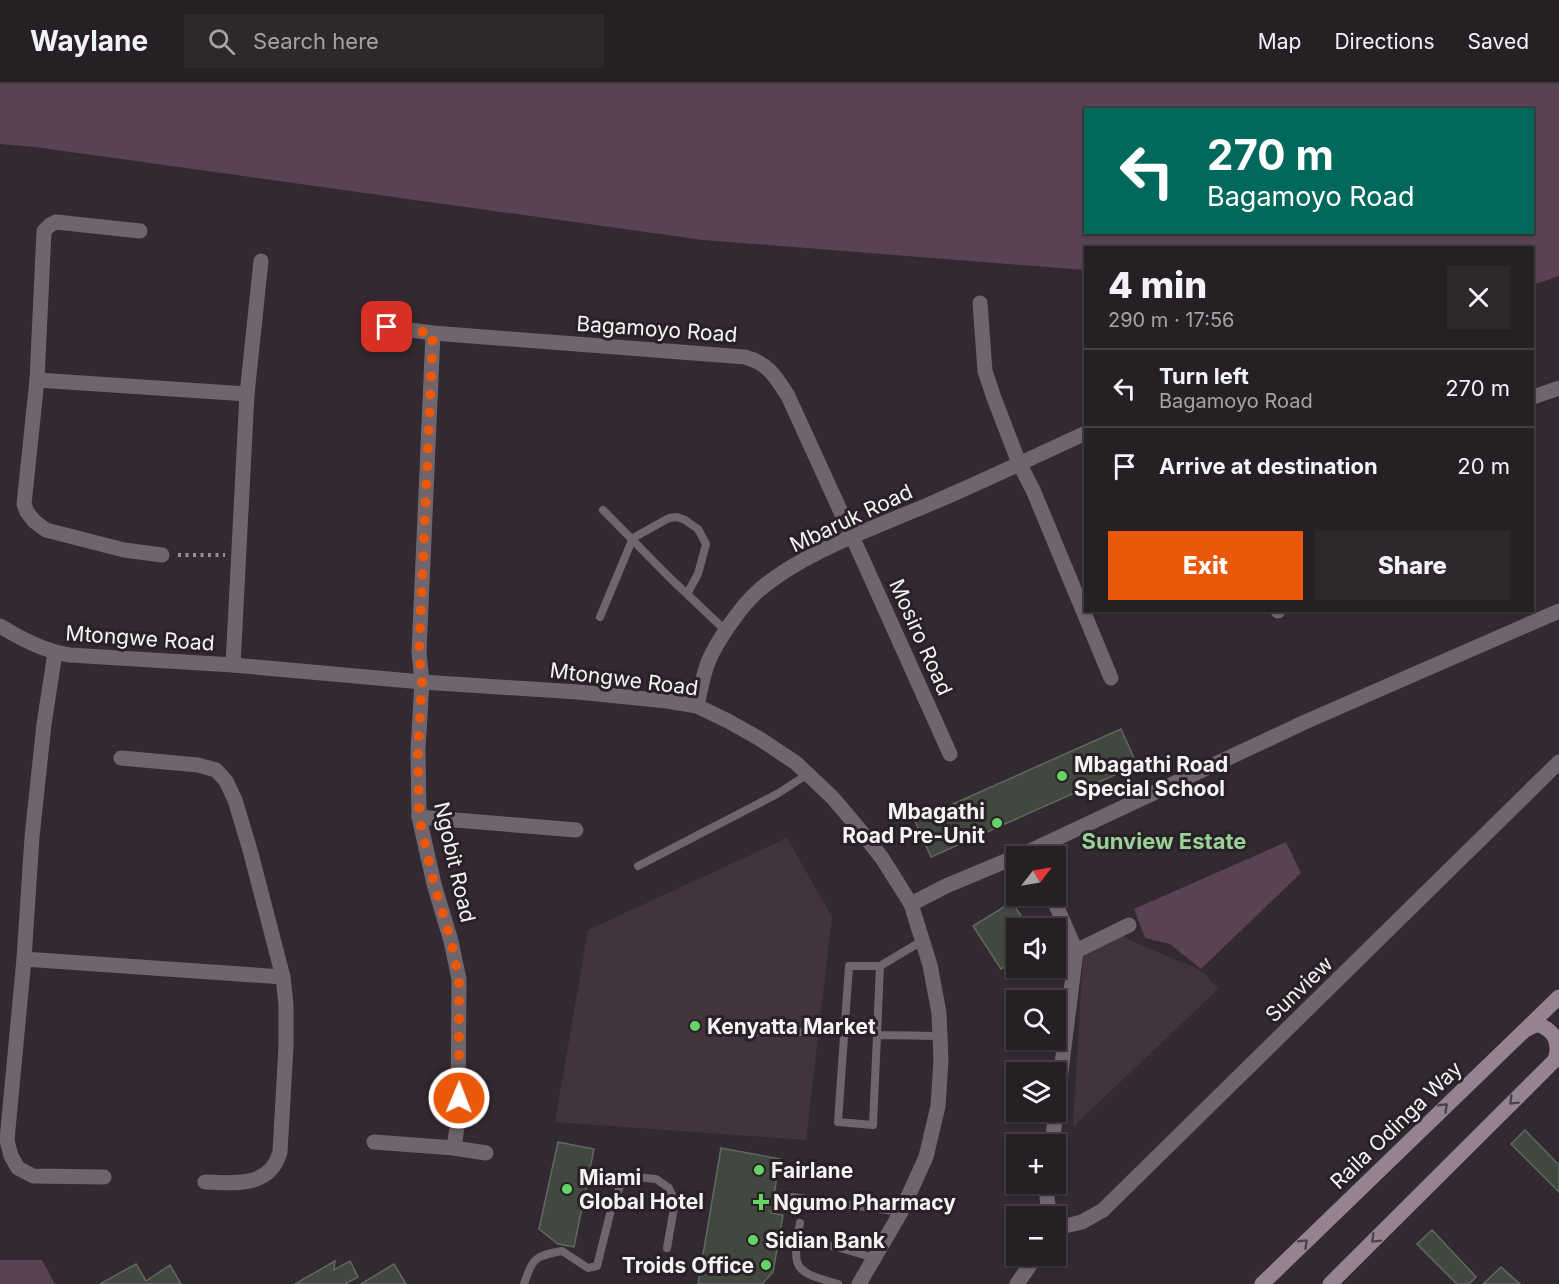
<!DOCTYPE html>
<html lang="en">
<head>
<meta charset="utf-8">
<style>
  :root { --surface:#262024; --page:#2e282c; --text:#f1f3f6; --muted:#a4a3a6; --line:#423e41; --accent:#ea580c }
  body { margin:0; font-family:Inter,sans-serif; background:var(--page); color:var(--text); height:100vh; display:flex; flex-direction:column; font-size:22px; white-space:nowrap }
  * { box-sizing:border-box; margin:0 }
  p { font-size:20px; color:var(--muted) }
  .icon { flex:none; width:33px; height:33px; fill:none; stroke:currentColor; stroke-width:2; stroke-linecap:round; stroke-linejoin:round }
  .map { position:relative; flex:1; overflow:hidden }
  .sheet { position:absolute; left:1084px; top:162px; width:450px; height:366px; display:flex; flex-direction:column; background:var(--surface); border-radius:0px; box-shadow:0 2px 4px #0004,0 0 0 2px var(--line) }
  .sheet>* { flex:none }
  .banner { position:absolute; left:1084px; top:24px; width:450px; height:126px; border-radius:0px; box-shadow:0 2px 4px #0004,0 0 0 2px var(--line); background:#00695c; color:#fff; overflow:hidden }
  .needle { width:39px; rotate:59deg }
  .tools { position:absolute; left:1006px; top:762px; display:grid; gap:12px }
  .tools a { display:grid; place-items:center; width:60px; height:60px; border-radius:0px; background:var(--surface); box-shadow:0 2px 4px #0004,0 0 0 2px var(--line); font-size:30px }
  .pin { position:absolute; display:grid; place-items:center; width:51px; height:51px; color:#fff; margin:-26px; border-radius:12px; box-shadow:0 3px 9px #0006 }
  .me { position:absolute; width:66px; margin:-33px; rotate:1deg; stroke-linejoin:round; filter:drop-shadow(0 0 4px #0008) }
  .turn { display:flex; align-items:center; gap:21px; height:126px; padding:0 24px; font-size:27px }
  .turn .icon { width:78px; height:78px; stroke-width:2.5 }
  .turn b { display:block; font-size:42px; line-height:51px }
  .round { display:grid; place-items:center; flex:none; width:63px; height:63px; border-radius:0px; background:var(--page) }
  .summary { display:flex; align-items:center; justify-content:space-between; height:102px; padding:0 24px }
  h1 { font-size:36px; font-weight:800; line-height:45px }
  .primary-button { display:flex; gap:12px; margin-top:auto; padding:12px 24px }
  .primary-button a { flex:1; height:69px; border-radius:0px; background:var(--accent); color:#fff; font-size:24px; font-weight:800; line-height:69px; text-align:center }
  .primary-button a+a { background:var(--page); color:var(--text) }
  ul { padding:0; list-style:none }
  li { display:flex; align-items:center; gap:18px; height:78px; padding:0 24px; border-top:2px solid var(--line) }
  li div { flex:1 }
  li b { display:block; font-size:22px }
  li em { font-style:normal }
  header { display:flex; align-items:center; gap:36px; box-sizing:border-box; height:84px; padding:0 30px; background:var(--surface); border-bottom:2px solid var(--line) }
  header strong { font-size:28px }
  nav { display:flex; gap:33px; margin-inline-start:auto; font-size:21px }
  .search { width:420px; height:54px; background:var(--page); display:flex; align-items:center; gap:15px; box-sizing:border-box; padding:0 21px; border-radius:0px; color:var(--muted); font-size:22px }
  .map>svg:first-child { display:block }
  .built { fill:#41343e }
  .green { fill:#594254; fill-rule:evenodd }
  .building { fill:#404840; stroke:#616860; stroke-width:1.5 }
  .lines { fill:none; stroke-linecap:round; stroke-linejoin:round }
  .path { stroke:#958f94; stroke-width:4; stroke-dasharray:3 4.5; stroke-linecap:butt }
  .service { stroke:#70656d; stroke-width:8 }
  .minor { stroke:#70656d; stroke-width:15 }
  .secondary { stroke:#968392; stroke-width:15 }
  .oneway { stroke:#4e434c }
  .route { stroke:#ea580c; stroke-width:10; stroke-dasharray:0 18 }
  .poi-dot { fill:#67d466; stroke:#282126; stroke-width:2 }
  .labels { text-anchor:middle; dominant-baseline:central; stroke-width:6; stroke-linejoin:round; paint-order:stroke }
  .street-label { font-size:21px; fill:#f7f2f6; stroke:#282126 }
  .poi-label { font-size:21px; font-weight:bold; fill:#f7f2f6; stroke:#282126; text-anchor:start }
  .neighbourhood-label { font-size:22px; font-weight:bold; fill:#99d196; stroke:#282126 }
</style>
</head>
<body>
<header>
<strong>Waylane</strong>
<div class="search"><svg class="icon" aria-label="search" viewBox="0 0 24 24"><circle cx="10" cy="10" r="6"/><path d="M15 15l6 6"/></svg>Search here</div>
<nav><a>Map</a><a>Directions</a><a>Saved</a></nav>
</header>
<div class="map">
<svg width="1559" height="1200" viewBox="0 0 1559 1200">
  <rect width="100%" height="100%" fill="#322a30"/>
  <g class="built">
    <path d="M787,754L832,833L806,1056L555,1038L588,846Z"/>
    <path d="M1122,849L1131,857L1196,884L1206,891L1218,905L1073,1043L1083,871Z"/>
  </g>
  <g class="green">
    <path d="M0,0H1559V192L1533,201V164H1086V186L703,156L35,63L0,60ZM1086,26H1533V148H1086Z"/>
    <path d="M1286,758L1301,789L1201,885L1170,860L1145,854L1134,825Z"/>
    <path d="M0,1176H42L55,1200H0Z"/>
  </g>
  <g class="building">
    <path d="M1121,645L1137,681L931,773L915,737Z"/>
    <path d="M1012,818L1029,844H1017V874L1001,885L973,842Z"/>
    <path d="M1525,1046L1559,1081V1108L1511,1060Z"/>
    <path d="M558,1058L594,1065L574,1163L558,1160L539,1145Z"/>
    <path d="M721,1064L780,1075L771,1129L783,1131L773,1188L762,1200H698Z"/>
    <path d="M1432,1146L1476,1193L1469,1200H1457L1417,1160Z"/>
    <path d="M335,1177L334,1186L350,1177L358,1193L345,1200H295Z"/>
    <path d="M136,1180L146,1197L170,1181L181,1200H100Z"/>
    <path d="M394,1180L406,1200H361Z"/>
    <path d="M1501,1183L1520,1200H1483Z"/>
  </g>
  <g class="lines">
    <path class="path" d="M178,471H225"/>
    <g class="service">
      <path d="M603,426L669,493L726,547"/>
      <path d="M600,533L633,454L669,434L677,433L685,436L698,445L706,460L698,490L687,510"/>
      <path d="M638,782L777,710L808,690"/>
      <path d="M880,882L922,857"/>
      <path d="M739,948H844"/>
      <path d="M877,951L880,882H849L838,1038L873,1041L877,951L940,952"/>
      <path d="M792,1113L901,1128"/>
      <path d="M800,1139C792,1186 793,1187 838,1200"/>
      <path d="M797,1156L837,1163L874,1174"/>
      <path d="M524,1200C533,1174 534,1172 562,1167L588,1184L597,1182L612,1122L621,1100L634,1093L656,1095L669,1104L675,1118L667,1164"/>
    </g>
    <g class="minor">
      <path d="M140,147L56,138L50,141L44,147L37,296L24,420L27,428L34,437L46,446L124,466L162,471"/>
      <path d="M980,219L985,287L994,314L1019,379L1033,406L1111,594"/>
      <path d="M387,243L433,249L745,273C768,279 776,293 788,312L866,483L950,670"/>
      <path d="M433,249L419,568L422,598L418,665L419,733L434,800L451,857L459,895L458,1035L454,1064"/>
      <path d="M37,296L247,310"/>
      <path d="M1533,313L1559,304"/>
      <path d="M1278,526V527"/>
      <path d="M0,542C21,555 46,568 70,571L233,581L422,598L578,608L667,617L697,622L728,637L760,655L796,679L833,714L855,740L882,774L911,820L930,881L939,929L941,976L938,1022L926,1073L901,1128L859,1200"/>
      <path d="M55,569L44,640L32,753L24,875L7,1056L11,1072L18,1084L33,1092L104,1093"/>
      <path d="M233,581L247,310L261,177"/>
      <path d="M697,622C700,607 703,592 708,578C717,557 741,522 758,507C806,466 875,444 932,419C984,397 1035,372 1086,349"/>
      <path d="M121,674L198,681L216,686L226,697L235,716L250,766L283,893L286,920V962L280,1068C270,1104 235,1099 205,1098"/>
      <path d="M419,733L576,746"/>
      <path d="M911,820L946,802L1032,766L1305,638L1559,527"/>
      <path d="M1076,867L1129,841"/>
      <path d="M24,875L283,893"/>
      <path d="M374,1058L454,1064L486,1069"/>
      <path d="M1052,1060L1076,867L1052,812"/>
      <path d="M1048,1100L1047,1114L1050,1132"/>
      <path d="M1056,1144L1082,1138L1103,1126L1559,678"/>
      <path d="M1017,1200L1036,1172"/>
    </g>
    <g class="secondary">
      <path d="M1524,947C1528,945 1533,941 1538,941C1541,941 1545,944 1547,945C1558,953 1559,964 1555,976"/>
      <path d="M1262,1200L1559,913"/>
      <path d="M1330,1200L1559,972"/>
    </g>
  </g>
  <defs><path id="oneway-chevron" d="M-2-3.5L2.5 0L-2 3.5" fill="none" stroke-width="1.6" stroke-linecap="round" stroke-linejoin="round" transform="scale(1.5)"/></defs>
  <g class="oneway">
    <use href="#oneway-chevron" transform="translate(1513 1017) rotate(135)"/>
    <use href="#oneway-chevron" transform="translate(1444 1023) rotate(-44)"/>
    <use href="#oneway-chevron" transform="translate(1375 1155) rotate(135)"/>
    <use href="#oneway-chevron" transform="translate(1304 1159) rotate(-44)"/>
  </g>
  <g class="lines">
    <path class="route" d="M387,243L433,249L419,568L422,598L418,665L419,733L434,800L451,857L459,895V1014"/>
  </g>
  <g class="poi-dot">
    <circle cx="1062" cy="692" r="6"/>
    <circle cx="997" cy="739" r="6"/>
    <circle cx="695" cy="942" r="6"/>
    <circle cx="759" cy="1086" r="6"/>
    <circle cx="567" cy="1105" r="6"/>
    <path d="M758 1109h6v6h6v6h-6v6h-6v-6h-6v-6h6z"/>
    <circle cx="753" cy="1156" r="6"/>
    <circle cx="766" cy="1181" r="6"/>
  </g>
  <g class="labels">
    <g class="street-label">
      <text transform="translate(657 245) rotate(4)">Bagamoyo Road</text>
      <text transform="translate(851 434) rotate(-25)">Mbaruk Road</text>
      <text transform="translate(921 553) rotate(66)">Mosiro Road</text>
      <text transform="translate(140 554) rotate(4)">Mtongwe Road</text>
      <text transform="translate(624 595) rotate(7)">Mtongwe Road</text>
      <text transform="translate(455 778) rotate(77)">Ngobit Road</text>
      <text transform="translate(1299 905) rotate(-44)">Sunview</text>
      <text transform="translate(1396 1041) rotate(-44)">Raila Odinga Way</text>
    </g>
    <g class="poi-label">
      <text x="1074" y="680">Mbagathi Road<tspan x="1074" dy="24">Special School</tspan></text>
      <text x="985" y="727" text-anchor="end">Mbagathi<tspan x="985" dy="24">Road Pre-Unit</tspan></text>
      <text x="707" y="942">Kenyatta Market</text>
      <text x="771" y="1086">Fairlane</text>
      <text x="579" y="1093">Miami<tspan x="579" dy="24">Global Hotel</tspan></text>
      <text x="773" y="1118">Ngumo Pharmacy</text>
      <text x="765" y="1156">Sidian Bank</text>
      <text x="754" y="1181" text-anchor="end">Troids Office</text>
    </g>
    <g class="neighbourhood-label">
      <text x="1164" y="757">Sunview Estate</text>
    </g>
  </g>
</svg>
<div class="tools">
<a><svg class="needle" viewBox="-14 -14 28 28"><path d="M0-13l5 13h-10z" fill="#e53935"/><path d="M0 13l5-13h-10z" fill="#a4a3a6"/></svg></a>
<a><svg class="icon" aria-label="sound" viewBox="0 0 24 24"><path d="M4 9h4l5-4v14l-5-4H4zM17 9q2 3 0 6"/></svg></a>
<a><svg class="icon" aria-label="search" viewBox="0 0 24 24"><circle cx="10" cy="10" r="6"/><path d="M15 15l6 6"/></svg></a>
<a><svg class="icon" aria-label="layers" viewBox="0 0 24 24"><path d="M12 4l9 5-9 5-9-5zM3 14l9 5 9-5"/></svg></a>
<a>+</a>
<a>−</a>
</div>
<div class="pin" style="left:387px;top:243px;background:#d93025"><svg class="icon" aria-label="arrive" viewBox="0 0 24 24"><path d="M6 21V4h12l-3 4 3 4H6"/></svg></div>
<svg class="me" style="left:459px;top:1014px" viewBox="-20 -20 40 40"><circle r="17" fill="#ea580c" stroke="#fff" stroke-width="3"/><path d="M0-11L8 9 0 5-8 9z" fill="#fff"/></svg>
<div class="banner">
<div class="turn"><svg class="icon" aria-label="left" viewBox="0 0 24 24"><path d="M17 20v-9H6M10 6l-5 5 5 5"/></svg><div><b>270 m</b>Bagamoyo Road</div></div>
</div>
<section class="sheet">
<div class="summary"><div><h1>4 min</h1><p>290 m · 17:56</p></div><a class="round"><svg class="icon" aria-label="close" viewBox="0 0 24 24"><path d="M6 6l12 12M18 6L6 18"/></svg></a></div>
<ul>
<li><svg class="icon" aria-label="left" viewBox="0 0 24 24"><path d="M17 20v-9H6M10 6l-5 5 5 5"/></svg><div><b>Turn left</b><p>Bagamoyo Road</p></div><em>270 m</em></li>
<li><svg class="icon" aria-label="arrive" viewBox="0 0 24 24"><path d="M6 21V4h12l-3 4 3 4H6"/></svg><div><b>Arrive at destination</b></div><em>20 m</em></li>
</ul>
<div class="primary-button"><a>Exit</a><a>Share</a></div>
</section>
</div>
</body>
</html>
